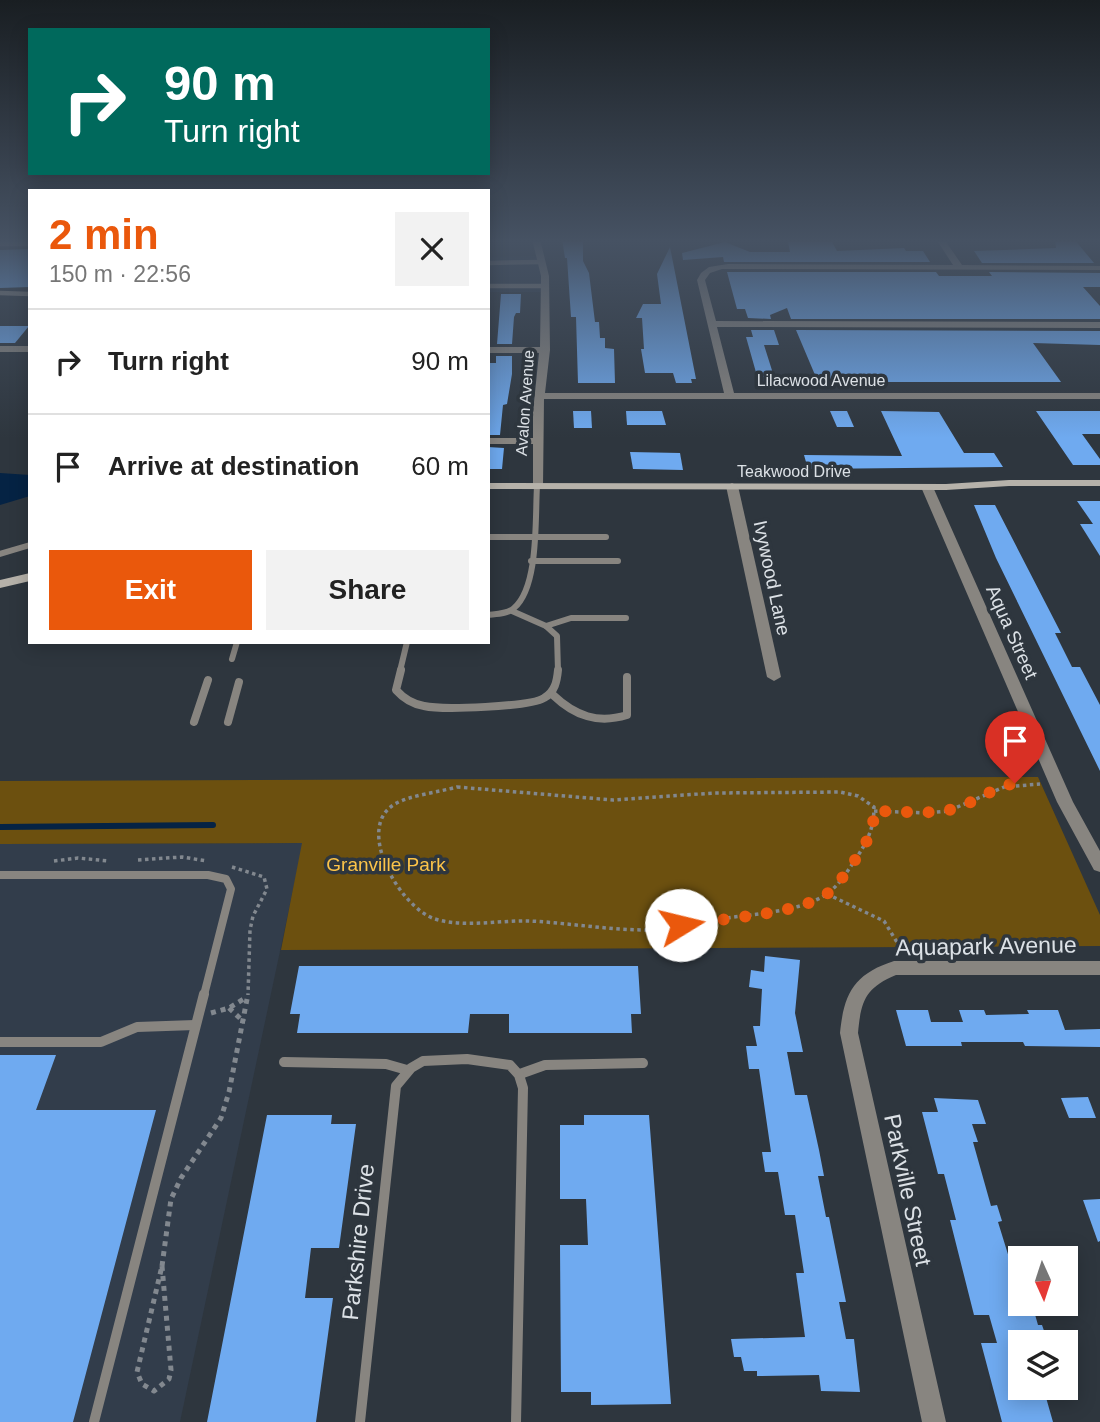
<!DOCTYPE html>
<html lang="en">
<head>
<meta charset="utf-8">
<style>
  :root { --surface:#fff; --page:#f2f2f2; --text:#222; --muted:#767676; --line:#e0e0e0; --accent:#ea580c }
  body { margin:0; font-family:Helvetica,sans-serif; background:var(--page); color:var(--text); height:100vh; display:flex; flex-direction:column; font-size:26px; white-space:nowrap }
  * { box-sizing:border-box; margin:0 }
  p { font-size:23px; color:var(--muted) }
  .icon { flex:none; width:38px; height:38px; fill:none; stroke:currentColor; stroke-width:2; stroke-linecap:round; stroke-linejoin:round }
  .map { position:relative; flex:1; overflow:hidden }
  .panel { position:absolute; left:28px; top:189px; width:462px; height:455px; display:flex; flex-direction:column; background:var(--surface); border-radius:0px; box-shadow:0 4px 18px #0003 }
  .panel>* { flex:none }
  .top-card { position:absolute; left:28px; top:28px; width:462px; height:147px; border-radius:0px; box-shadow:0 4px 18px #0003; background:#00695c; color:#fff; overflow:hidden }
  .needle { width:46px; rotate:177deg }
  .buttons { position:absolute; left:1008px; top:1246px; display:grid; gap:14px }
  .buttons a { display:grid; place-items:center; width:70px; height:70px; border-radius:0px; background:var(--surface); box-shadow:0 4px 18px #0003; font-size:35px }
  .pin { position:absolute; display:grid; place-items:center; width:60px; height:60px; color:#fff; margin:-72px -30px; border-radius:50% 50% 50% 0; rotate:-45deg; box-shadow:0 0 7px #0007 }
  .pin .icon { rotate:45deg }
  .me { position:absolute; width:77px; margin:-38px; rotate:81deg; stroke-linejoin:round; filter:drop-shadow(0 0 5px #0008) }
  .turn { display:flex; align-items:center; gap:24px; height:147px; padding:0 21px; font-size:32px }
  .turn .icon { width:91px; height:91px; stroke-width:2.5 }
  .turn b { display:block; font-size:49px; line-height:60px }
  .round { display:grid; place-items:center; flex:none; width:74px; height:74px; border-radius:0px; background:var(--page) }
  .headline { display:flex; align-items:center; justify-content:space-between; height:119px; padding:0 21px }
  h1 { font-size:42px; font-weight:600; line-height:52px; color:var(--accent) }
  .primary-button { display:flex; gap:14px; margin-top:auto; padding:14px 21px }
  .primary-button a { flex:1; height:80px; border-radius:0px; background:var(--accent); color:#fff; font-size:28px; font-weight:600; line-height:80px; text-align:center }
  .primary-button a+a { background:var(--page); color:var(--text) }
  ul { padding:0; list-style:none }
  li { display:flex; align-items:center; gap:21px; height:105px; padding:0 21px; border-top:2px solid var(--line) }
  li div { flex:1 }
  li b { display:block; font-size:26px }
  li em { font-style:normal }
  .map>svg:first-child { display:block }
  .built { fill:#323d4b }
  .green { fill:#6c500f }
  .water { fill:#052344 }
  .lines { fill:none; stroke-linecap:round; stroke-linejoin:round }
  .stream { stroke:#052344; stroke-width:6 }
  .building { fill:#6faaf0 }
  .path-far1 { stroke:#82888f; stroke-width:3.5; stroke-dasharray:3.5 3.5; stroke-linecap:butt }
  .path { stroke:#82888f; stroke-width:5; stroke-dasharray:5 5; stroke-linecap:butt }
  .lane-far3 { stroke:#888580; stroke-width:4.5 }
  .lane-far2 { stroke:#888580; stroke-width:6 }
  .lane-far1 { stroke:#888580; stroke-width:8 }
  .lane { stroke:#888580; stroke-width:10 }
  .street { fill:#888580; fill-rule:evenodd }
  .secondary { fill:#b6b2aa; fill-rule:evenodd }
  .route { stroke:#ea580c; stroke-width:12; stroke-dasharray:0 21.6 }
  .labels { text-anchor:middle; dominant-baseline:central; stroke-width:7; stroke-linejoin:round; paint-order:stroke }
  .far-street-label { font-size:16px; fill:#dce1e6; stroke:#2e363e }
  .street-label { font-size:19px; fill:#dce1e6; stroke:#2e363e }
  .park-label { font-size:19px; fill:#fcc449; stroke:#2e363e }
  .near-street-label { font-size:23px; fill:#dce1e6; stroke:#2e363e }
</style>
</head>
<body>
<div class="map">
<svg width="1100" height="1422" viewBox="0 0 1100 1422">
  <rect width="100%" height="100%" fill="#2e363e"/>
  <g class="built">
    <path d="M539,256L544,292H488V257Z"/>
    <path d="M303,843L180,1422H0V844Z"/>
  </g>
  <path class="green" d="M1038,777L1100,915V946L281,950L302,843L0,844V781Z"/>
  <path class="water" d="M0,473L30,475V496L0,505Z"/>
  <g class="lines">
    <path class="stream" d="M0,827L213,825"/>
  </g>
  <g class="building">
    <path d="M562,239H583V261L589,273L595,322H599L600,338H605V348L614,349L615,383H578L576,317H571L567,258H565Z"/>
    <path d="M1055,239H1074L1094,263H982L974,251L1056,248Z"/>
    <path d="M725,242L750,252H790L788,242H832L837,251L904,248L906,251H923L930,262H724L723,257L683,260L682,253Z"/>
    <path d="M670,247L696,379H691L692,383H676L673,373H645L641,349H644L642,318H636L643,304H661L657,274Z"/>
    <path d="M30,249V287L0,288V250Z"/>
    <path d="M727,272H936L939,276H992L989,272L1100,273V287H1083L1100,306V319H791L787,308L770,315L771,319L748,318L745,309H737Z"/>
    <path d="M501,294H521L520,313H516L514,317L512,344H497Z"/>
    <path d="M0,326H29L15,343H0Z"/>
    <path d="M751,330H774L779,345H764L776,383H759L746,337H753Z"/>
    <path d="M796,330L1100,331V345L1033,343L1061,382H818Z"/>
    <path d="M496,356H512V374L507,404L503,405L500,435H488V363H496Z"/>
    <path d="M573,411H591L592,428H574Z"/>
    <path d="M626,411H662L666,425H627Z"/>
    <path d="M830,411H847L854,427H837Z"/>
    <path d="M881,411L939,412L964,453H994L1003,467L808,469L804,455L902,456Z"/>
    <path d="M1036,411H1100V434H1082L1100,459V465H1073Z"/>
    <path d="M488,447L504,448L502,469H488Z"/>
    <path d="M630,452L680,453L683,470L633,469Z"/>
    <path d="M1077,501H1100V556L1080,524H1093Z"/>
    <path d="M974,505H995L1061,633H1055L1072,667H1080L1100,705V771L996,558Z"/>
    <path d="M765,956L800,960L795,1013L803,1052H787L795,1095H807L819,1150L824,1176H818L826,1217H829L846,1302H839L846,1339H854L860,1392L821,1391L819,1375L757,1376V1371H744L741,1357H734L731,1339L805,1337L796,1273H804L795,1215H785L778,1172H765L762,1152H771L759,1069H749L746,1046H757L753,1026H760L762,989L749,987L751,970L764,972Z"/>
    <path d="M299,966H638L641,1014H631L632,1033H509V1014H470L468,1033H297L300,1014H290Z"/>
    <path d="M896,1010H928L931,1022H963L959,1010H984L986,1015L1029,1014L1027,1010H1058L1065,1030L1100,1029V1047L1025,1046L1023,1042H961L962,1046H906Z"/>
    <path d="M0,1055H56L36,1110H156L73,1422H0Z"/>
    <path d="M1088,1097L1096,1118H1069L1061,1098Z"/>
    <path d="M934,1098L978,1100L986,1124H972L978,1142H973L991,1206L997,1205L1002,1221L998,1222L1015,1277H1020V1304H1032L1038,1325H1042L1048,1342H1020V1394H1045L1053,1422H1002L981,1343H997L989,1315H974L950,1220H956L944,1174H938L922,1112H938Z"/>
    <path d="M267,1115H332L331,1124H356L339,1248H311L305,1298H333L316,1422H207Z"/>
    <path d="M584,1115H649L671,1404L591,1405V1392H561L560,1245H588L586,1199H560V1125H584Z"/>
    <path d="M1100,1199V1241L1098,1242L1083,1200Z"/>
  </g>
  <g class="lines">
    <g class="path-far1">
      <path d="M457,787L613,800L714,793L840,792L858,796L874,807C874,829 867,842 855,860C847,872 839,885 828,893C803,912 751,914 720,919C696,922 671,930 647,930C608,930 569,923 530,921C499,920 465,928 435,919C399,907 354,827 395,804C410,795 440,792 457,787Z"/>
      <path d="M874,811L927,813L948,811L1004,787L1040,784"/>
      <path d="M138,860L182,857L207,861"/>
      <path d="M54,861L78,858L109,861"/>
      <path d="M232,867L264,877L267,889L253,916L250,930L248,995"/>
      <path d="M827,894L884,921L903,952"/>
    </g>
    <g class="path">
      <path d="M229,1008L244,1022"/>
      <path d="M211,1013L229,1008L247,997"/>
      <path d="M162,1266L171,1370L169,1379L154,1391L142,1384L137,1372Z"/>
      <path d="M162,1266L171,1199L181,1178L221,1118L229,1092L248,994"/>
    </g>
    <g class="lane-far3">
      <path d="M0,244H30"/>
      <path d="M488,263L541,262"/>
      <path d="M488,286H545"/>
      <path d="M0,293L30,294"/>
    </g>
    <g class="lane-far2">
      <path d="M488,441H537"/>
      <path d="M488,537H606"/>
      <path d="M0,554L30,545"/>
      <path d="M531,561H618"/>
      <path d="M512,611L546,626L557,636L558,671"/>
      <path d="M488,615C496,614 508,614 514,608C539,587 535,518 537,486"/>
      <path d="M546,626L571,618H626"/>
      <path d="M232,659L237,642"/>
      <path d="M400,671L407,642"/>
    </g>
    <g class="lane-far1">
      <path d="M401,670L396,690C404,699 412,704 424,706C442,710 530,707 544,698C555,692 557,681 558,670"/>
      <path d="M553,695C575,716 598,724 627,715V677"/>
      <path d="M194,722L208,680"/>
      <path d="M228,722L239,682"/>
      <path d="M0,875H208L226,879L231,889L204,995"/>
    </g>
    <g class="lane">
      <path d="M0,1042H101L137,1027L195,1025"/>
      <path d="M284,1062L386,1064L407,1070"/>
      <path d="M520,1074L545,1065L643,1063"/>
      <path d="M94,1422L204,994"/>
      <path d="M360,1422L396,1086L411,1068L423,1061L467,1059L510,1065L519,1075L523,1088L516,1422"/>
    </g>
    <g class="street">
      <path d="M532,239H540L549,276L550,350L545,393H724L697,280L701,273L709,267L728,264L953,265L936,239H944L962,265L1100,266V270L722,269L710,273L705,280L716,321L1100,322V328L717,327L734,393H1100V399H544L543,486L537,489L533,488V412L539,353H488V347H540L541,276Z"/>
      <rect x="0" y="346" width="30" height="6"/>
      <path d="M732,483L738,486L781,677L774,681L767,677L726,486Z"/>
      <path d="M927,484L933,487L1073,802L1100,851V872L1094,870L1057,802L921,487Z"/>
      <path d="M894,961H1100V975H896C865,988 861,1001 858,1033L946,1422H922L840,1033C844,993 854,974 894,961Z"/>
    </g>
    <g class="secondary">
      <path d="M1009,480H1100V486H1009L946,490L488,489V483L946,484Z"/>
      <path d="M30,573V581L0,588V580Z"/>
    </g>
  </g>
  <linearGradient id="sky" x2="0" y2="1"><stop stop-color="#191e22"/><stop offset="0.55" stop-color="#465263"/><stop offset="1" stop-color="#465263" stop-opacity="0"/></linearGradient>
  <rect width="1100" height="438" fill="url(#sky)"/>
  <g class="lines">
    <path class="route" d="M681,925C717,919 802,914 828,893C839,884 847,871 855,860C866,844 874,831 874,811C900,811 928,815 953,809C975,803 992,788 1015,783"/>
  </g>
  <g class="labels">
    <g class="far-street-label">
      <text x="821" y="380">Lilacwood Avenue</text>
      <text transform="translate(525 403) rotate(-86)">Avalon Avenue</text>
      <text x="794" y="471">Teakwood Drive</text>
    </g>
    <g class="street-label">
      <text transform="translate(772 578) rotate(78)">Ivywood Lane</text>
      <text transform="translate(1012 632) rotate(66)">Aqua Street</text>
    </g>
    <g class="park-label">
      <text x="386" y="864">Granville Park</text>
    </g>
    <g class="near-street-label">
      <text transform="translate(986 946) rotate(-1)">Aquapark Avenue</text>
      <text transform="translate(908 1190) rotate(78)">Parkville Street</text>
      <text transform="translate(358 1242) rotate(-84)">Parkshire Drive</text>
    </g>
  </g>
</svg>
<div class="buttons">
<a><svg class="needle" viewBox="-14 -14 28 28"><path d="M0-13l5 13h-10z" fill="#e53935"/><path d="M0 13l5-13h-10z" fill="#767676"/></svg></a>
<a><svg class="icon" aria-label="layers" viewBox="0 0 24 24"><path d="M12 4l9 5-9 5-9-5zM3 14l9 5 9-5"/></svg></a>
</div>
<div class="pin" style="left:1015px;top:783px;background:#d93025"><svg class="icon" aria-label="arrive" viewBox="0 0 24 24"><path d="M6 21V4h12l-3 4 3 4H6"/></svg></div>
<svg class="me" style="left:681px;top:925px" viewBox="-20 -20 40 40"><circle r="19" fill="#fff"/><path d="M0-13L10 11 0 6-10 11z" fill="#ea580c"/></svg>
<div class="top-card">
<div class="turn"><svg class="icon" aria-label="right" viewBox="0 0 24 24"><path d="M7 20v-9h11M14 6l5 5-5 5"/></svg><div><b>90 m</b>Turn right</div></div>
</div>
<section class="panel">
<div class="headline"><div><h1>2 min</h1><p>150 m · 22:56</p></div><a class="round"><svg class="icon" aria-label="close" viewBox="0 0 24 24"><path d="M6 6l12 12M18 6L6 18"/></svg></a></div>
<ul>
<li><svg class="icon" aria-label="right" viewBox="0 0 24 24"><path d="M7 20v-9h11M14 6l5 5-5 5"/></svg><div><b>Turn right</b></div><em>90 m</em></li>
<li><svg class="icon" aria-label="arrive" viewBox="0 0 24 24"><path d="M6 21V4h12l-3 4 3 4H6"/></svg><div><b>Arrive at destination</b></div><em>60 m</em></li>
</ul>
<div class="primary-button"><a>Exit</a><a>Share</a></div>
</section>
</div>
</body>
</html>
